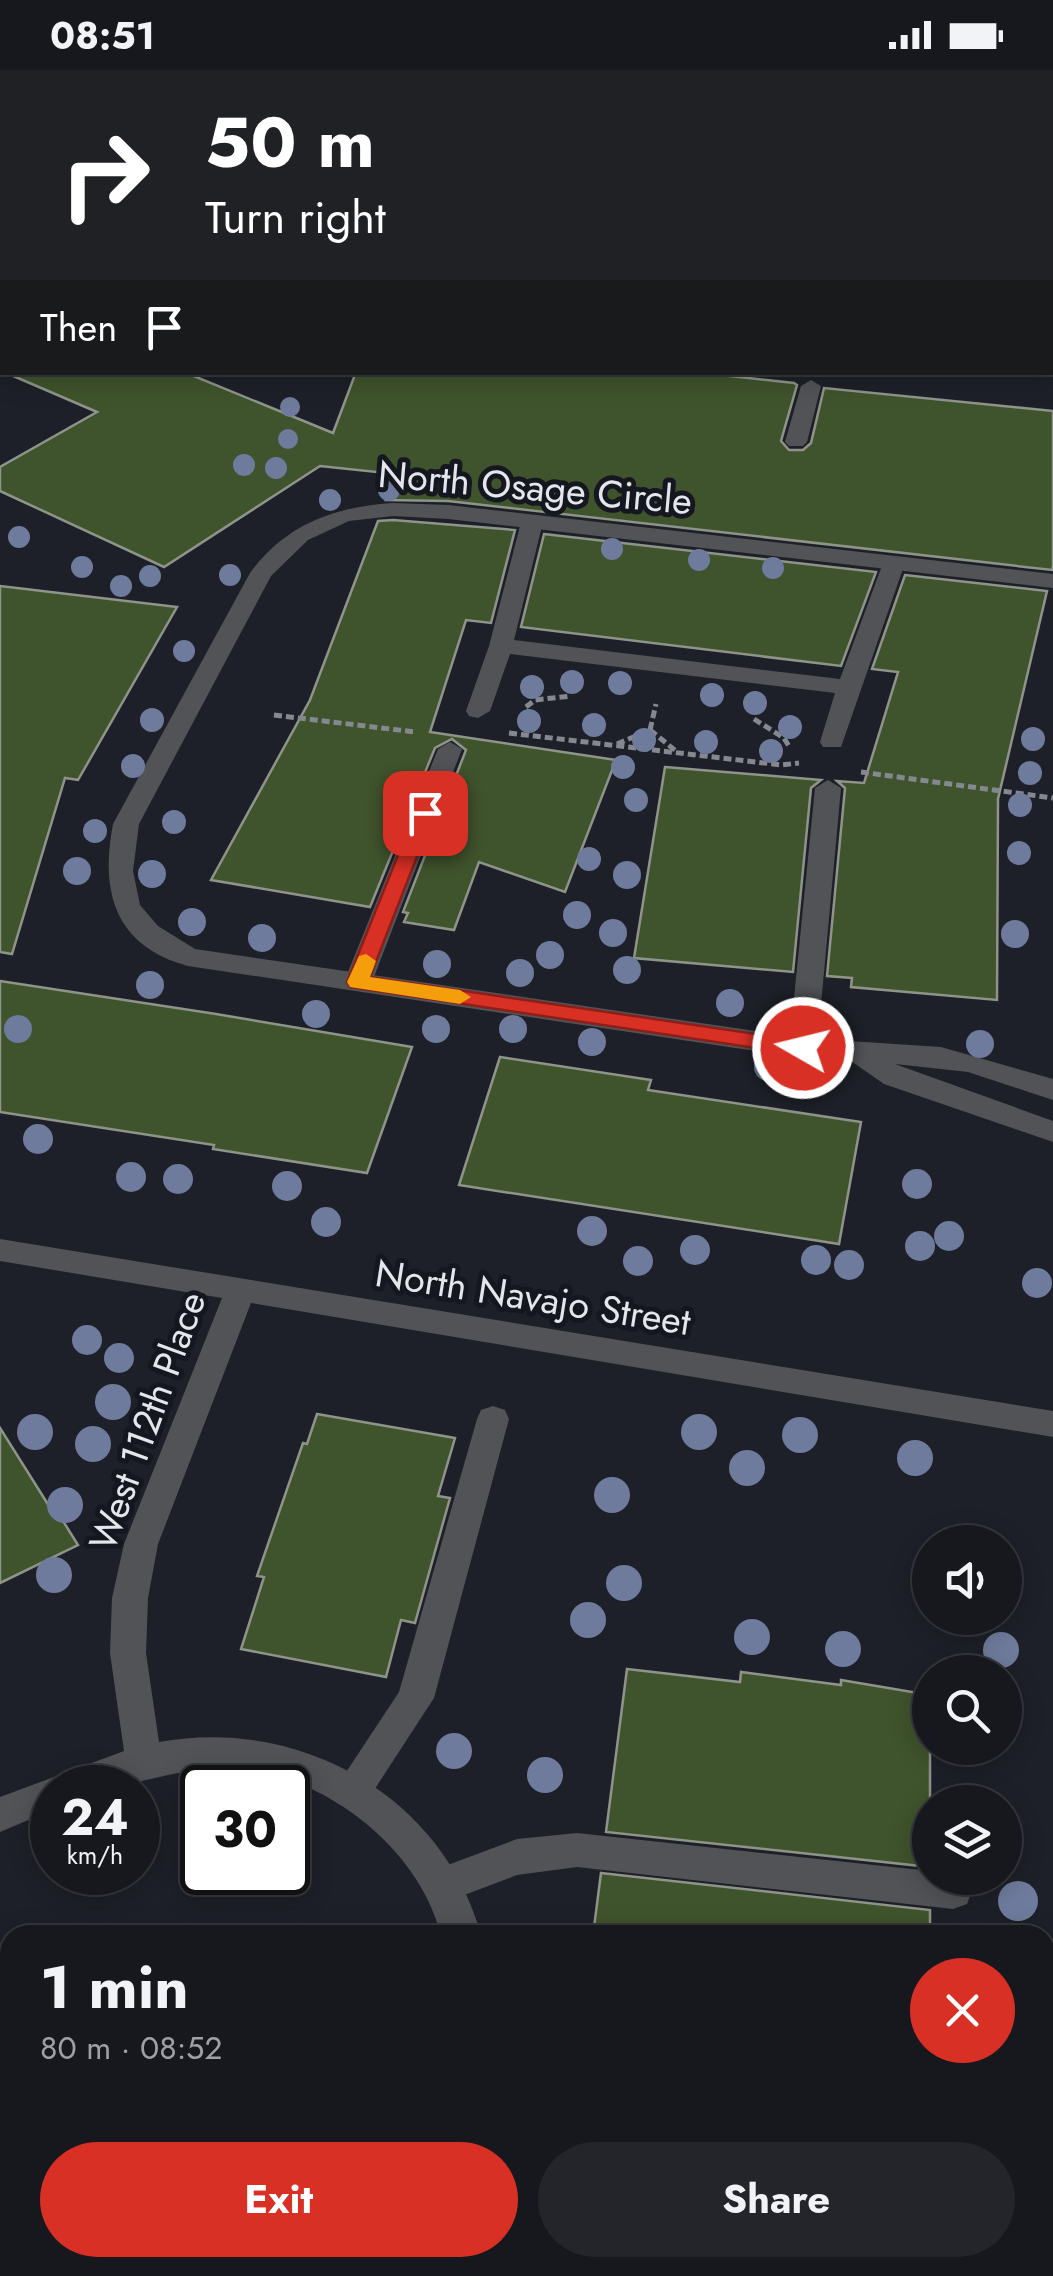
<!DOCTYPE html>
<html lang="en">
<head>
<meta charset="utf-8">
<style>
  :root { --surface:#16181e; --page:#23252b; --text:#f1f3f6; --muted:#9ea0a4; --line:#35373c; --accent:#d93025 }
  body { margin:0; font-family:Jost,sans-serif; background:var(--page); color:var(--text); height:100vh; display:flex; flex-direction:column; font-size:38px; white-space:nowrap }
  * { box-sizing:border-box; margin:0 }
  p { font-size:32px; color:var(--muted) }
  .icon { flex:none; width:55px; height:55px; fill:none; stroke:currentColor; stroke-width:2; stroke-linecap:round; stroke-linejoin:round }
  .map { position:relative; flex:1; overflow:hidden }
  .panel { position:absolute; left:0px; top:1855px; width:1055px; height:352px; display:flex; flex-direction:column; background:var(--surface); border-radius:30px 30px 0 0; box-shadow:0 5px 25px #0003,0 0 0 2px var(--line) }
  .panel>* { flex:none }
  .banner { position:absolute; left:0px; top:0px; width:1055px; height:305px; box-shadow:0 5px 25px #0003,0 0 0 2px var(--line); background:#202124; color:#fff; overflow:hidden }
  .controls { position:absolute; left:912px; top:1455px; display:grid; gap:20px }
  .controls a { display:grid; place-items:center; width:110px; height:110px; border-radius:50%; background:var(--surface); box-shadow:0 5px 25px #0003,0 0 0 2px var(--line); font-size:50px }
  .speed { position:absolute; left:30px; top:1695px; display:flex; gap:20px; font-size:50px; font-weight:700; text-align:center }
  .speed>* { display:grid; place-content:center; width:130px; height:130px; border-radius:50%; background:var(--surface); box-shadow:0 5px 25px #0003,0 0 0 2px var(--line); line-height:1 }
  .speed small { font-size:25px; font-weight:400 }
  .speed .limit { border:5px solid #111; border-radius:15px; background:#fff; color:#111 }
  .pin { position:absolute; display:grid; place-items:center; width:85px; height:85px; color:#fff; margin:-42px; border-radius:20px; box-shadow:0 5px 15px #0006 }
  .me { position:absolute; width:110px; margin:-55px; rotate:278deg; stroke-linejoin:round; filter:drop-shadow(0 0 8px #0008) }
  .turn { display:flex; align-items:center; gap:35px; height:210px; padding:0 40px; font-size:45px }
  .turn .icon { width:130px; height:130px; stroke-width:2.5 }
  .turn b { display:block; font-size:70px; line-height:85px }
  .then { display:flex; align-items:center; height:95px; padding:0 40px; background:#0003; gap:20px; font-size:38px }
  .round { display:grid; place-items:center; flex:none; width:105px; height:105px; border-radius:52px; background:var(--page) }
  .head { display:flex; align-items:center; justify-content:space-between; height:170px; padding:0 40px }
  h1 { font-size:60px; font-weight:700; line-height:75px }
  .action { display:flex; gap:20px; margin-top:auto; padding:20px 40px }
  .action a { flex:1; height:115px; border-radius:60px; background:var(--accent); color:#fff; font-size:40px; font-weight:700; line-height:115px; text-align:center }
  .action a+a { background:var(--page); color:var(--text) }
  .status { display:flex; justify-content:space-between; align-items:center; height:70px; padding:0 50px; background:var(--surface); direction:ltr }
  .status svg { height:28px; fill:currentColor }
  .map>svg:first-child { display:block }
  .building { fill:#3f532c; stroke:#8f948a; stroke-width:2.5 }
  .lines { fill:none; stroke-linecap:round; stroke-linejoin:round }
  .path { stroke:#85888f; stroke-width:5; stroke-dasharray:8 4; stroke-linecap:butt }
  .service { fill:#515357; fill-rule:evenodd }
  .minor { fill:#515357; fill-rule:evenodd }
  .tertiary { fill:#515357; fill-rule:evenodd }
  .secondary { stroke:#6d7076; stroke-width:30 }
  .tree { fill:#6f7b9c }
  .route { fill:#d93025; stroke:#8d1f18; stroke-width:2.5 }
  .slow { fill:#f59e0b }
  .labels { text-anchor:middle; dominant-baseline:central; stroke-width:10; stroke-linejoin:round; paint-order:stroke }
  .street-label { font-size:38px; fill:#e4e6ec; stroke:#14171f }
</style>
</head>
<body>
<div class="status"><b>08:51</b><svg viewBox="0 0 49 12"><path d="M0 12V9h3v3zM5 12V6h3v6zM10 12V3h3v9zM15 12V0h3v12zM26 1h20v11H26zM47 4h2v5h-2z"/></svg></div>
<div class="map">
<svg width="1053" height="2206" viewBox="0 0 1053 2206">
  <rect width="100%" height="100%" fill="#1d2028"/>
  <g class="building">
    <path d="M4,302H184L333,363L356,302H693L794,313L797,315L781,371L789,380H803L811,373L824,318L1053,341V496L1052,500L448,431L386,430L396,404L320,396L164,497L0,421V397L97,342Z"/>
    <path d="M393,450L515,460L491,553L466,550L430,662L616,690L565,822L479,792L454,860L404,852L408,843L403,842L466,680L452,669L435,678L370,837L211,810L310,630L378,451Z"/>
    <path d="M544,464L876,502L841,596L521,557Z"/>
    <path d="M905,505L1047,521L998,729L997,930L851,917L852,908L827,906L845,718L837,711L864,713L898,602L872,599Z"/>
    <path d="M0,516L177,537L78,710L65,708L12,884L0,882Z"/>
    <path d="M665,697L821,710L811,718L793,902L634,888Z"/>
    <path d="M0,911L216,944L412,977L367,1103L213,1079L214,1075L0,1042Z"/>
    <path d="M500,987L651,1010L648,1020L861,1052L839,1174L459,1115Z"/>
    <path d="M317,1344L455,1368L438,1426L450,1428L415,1553L401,1550L386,1607L241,1579L264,1507L257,1506L303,1373L307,1374Z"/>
    <path d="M0,1358L49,1436L53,1435L78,1475L0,1513Z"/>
    <path d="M627,1599L740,1612L741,1602L841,1615V1610L930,1625V1797L606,1762Z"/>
    <path d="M601,1803L930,1840V1865H593Z"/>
  </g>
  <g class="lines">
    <g class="path">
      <path d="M526,637L535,630L571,626"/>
      <path d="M274,645L415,662"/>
      <path d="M754,649L784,668L790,678"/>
      <path d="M650,660L676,681"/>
      <path d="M509,663L781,695L799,693"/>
      <path d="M617,674L650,660L656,634"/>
      <path d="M861,702L1053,728"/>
    </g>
    <g class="service">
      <path d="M811,310L821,316L807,372L803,376H789L785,372L801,316Z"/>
      <path d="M532,445L543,452L514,570L840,609L883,493L886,488H902L905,493L841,677H823L820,672L835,623L510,584L490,641L478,648L469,646L466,641L489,576L521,452Z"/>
      <path d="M450,672L462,679L372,912L368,919H348L344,912L438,679Z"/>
      <path d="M828,710L841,718L817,978L813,985H793L789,978L815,718Z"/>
      <path d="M493,1336L505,1340L509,1349L434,1628L365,1734L352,1739L339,1734L333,1722L399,1622L477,1349L481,1340Z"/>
      <path d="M577,1763L930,1801V1808H967L972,1821L967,1834L953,1839L577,1797L517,1805L443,1833L429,1828L424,1815L429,1802L517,1769Z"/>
    </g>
    <g class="minor">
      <path d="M831,0H850L851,2H832Z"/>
      <rect x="1052" y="72" width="1" height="10"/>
      <path d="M393,433L448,435L1053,504V518L448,449L393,446L349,451L308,470L271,506L139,754L133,801L140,835L158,856L195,879L803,968L941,977L1053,1009V1030L968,1002L895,994L1053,1051V1072L884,1014L851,991L803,988L188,896C114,876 100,821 113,754L250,503C286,454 334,437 393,433Z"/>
      <path d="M0,1169L1053,1341V1367L251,1233L158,1474L148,1528L146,1583L159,1672C299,1646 443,1726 481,1865H441C418,1775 319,1700 226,1698C186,1698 152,1710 114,1717C94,1721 72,1718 52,1718V1740L0,1762V1727L124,1681L110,1583L112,1528L124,1474L222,1228L0,1191Z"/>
      <path d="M413,2198H457L456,2206H412Z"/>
    </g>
    <g class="tertiary">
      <path d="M0,149L2,150V161H0Z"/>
      <path d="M2,194V206L0,207V195Z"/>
      <rect x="1052" y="251" width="1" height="12"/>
    </g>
    <g class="secondary">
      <path d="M78,2L80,0"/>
      <path d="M0,98L2,95"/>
    </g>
  </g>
  <g class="tree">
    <circle cx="290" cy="337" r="10"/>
    <circle cx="288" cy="369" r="10"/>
    <circle cx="244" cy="395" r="11"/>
    <circle cx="276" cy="398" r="11"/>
    <circle cx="389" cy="420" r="11"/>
    <circle cx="330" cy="430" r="11"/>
    <circle cx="19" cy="467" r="11"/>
    <circle cx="612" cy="479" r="11"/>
    <circle cx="699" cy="490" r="11"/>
    <circle cx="82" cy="497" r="11"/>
    <circle cx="773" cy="498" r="11"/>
    <circle cx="230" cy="505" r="11"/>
    <circle cx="150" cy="506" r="11"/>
    <circle cx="121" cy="516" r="11"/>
    <circle cx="184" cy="581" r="11"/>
    <circle cx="572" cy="612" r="12"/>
    <circle cx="620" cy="613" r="12"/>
    <circle cx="532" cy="617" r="12"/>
    <circle cx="712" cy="625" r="12"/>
    <circle cx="755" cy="633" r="12"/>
    <circle cx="152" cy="650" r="12"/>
    <circle cx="529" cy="651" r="12"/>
    <circle cx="594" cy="655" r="12"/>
    <circle cx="790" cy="657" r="12"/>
    <circle cx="1033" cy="669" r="12"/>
    <circle cx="644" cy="670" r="12"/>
    <circle cx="706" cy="672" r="12"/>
    <circle cx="771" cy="681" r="12"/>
    <circle cx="133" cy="696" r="12"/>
    <circle cx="623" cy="697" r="12"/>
    <circle cx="1030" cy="703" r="12"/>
    <circle cx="636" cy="730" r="12"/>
    <circle cx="1020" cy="735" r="12"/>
    <circle cx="174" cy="752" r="12"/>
    <circle cx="95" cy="761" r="12"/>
    <circle cx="1019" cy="783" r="12"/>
    <circle cx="589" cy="789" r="12"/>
    <circle cx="77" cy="801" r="14"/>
    <circle cx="152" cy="804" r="14"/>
    <circle cx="627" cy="805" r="14"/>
    <circle cx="577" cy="845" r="14"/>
    <circle cx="192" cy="852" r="14"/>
    <circle cx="613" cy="863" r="14"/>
    <circle cx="1015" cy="864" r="14"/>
    <circle cx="262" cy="868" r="14"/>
    <circle cx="550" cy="885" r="14"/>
    <circle cx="437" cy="894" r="14"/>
    <circle cx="627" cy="900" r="14"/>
    <circle cx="520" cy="903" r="14"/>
    <circle cx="150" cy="915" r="14"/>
    <circle cx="730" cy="933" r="14"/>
    <circle cx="316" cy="944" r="14"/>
    <circle cx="18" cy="959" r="14"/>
    <circle cx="436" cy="959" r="14"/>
    <circle cx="513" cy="959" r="14"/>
    <circle cx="592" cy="972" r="14"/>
    <circle cx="980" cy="974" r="14"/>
    <circle cx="768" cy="997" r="14"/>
    <circle cx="815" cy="1006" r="15"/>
    <circle cx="38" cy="1069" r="15"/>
    <circle cx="131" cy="1107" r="15"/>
    <circle cx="178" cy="1109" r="15"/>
    <circle cx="917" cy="1114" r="15"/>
    <circle cx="287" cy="1116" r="15"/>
    <circle cx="326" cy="1152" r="15"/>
    <circle cx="592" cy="1161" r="15"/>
    <circle cx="949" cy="1166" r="15"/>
    <circle cx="920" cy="1176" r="15"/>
    <circle cx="695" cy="1180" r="15"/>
    <circle cx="816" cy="1190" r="15"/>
    <circle cx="638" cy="1191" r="15"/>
    <circle cx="849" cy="1195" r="15"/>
    <circle cx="1037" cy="1213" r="15"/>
    <circle cx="87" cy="1270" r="15"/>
    <circle cx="119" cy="1288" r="15"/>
    <circle cx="113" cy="1332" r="18"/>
    <circle cx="35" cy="1362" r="18"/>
    <circle cx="699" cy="1362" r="18"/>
    <circle cx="800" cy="1365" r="18"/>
    <circle cx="93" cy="1374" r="18"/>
    <circle cx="915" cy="1388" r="18"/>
    <circle cx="747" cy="1398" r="18"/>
    <circle cx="612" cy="1425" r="18"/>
    <circle cx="65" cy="1435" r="18"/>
    <circle cx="54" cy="1505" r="18"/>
    <circle cx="624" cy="1513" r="18"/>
    <circle cx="588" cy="1550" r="18"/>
    <circle cx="752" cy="1567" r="18"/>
    <circle cx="843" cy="1579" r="18"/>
    <circle cx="1001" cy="1580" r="18"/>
    <circle cx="454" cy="1681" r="18"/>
    <circle cx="545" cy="1705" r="18"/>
    <circle cx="1018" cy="1831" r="20"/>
  </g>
  <path class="route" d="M425,737L434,743L370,907L803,971L814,978L811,983L803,985L350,917L347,912L415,743Z"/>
  <path class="slow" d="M366,884L376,891L370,907L460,920L471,927L460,934L350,917L347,912L359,886Z"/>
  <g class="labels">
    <g class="street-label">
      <text transform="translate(535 417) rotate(5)">North Osage Circle</text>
      <text transform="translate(533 1227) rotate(9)">North Navajo Street</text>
      <text transform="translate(147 1351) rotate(-70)">West 112th Place</text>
    </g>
  </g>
</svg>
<div class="controls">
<a><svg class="icon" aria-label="sound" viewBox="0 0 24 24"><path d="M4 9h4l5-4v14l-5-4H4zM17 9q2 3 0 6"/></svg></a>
<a><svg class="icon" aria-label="search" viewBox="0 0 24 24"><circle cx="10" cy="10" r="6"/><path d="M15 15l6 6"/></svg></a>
<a><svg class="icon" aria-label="layers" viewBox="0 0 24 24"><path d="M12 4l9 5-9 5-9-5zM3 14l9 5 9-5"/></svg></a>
</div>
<div class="speed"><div>24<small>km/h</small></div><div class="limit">30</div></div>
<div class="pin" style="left:425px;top:743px;background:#d93025"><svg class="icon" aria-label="arrive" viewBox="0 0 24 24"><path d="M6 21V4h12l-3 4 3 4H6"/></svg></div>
<svg class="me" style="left:803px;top:978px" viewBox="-20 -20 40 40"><circle r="17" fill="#d93025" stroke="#fff" stroke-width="3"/><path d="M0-11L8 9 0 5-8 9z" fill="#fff"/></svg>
<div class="banner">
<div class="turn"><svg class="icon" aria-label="right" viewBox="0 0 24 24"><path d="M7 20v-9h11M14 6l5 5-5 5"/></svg><div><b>50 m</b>Turn right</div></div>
<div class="then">Then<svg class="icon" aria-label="arrive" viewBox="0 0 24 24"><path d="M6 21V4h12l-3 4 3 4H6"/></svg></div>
</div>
<section class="panel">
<div class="head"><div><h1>1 min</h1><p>80 m · 08:52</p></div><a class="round" style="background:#d93025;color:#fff"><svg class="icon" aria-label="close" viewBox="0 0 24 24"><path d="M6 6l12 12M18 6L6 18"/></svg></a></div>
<div class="action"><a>Exit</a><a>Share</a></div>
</section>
</div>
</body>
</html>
